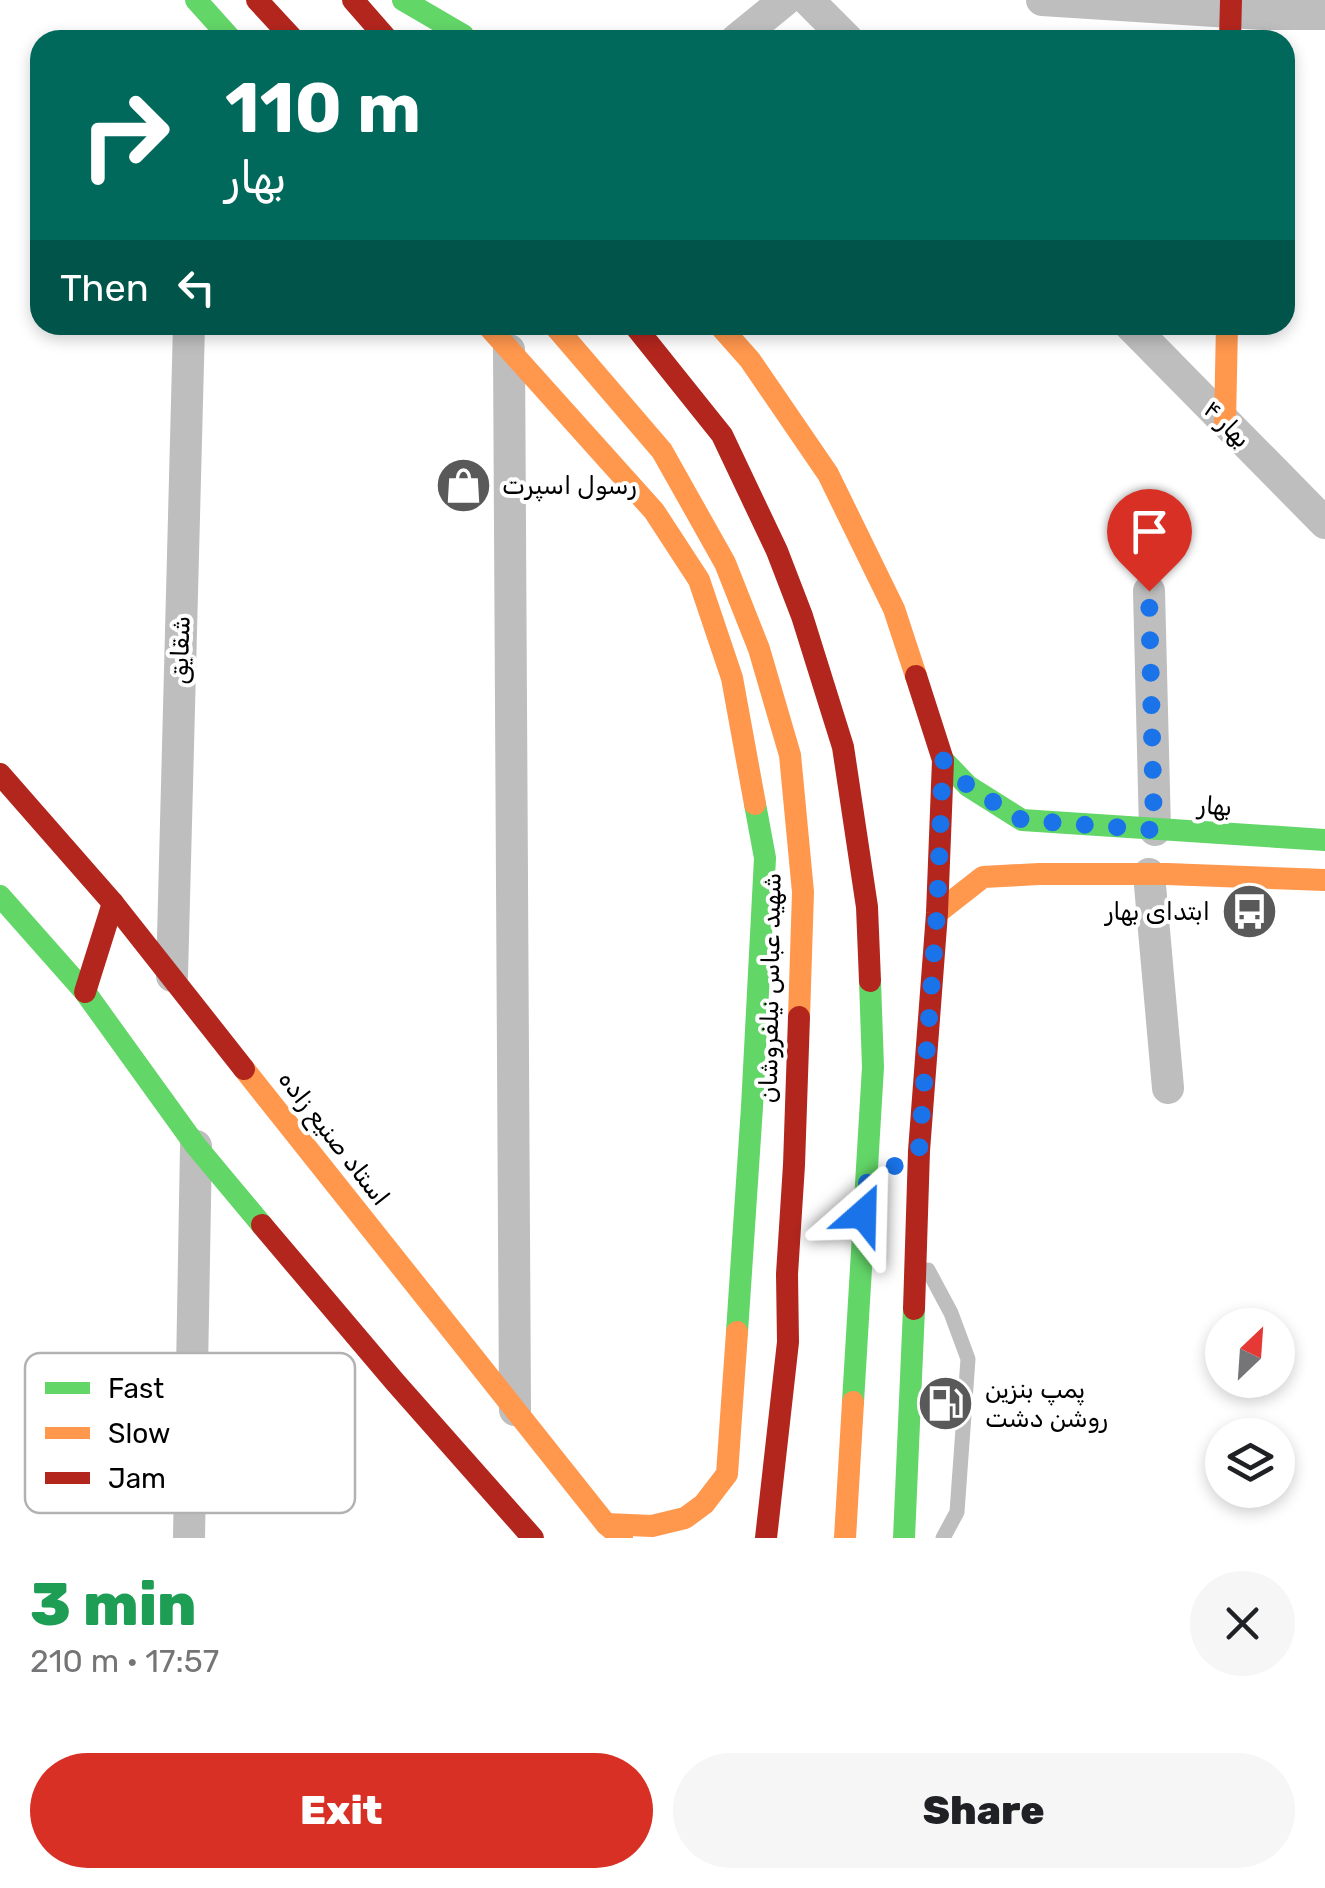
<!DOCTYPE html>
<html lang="en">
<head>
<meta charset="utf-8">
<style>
  :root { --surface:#fff; --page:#f6f6f6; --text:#202124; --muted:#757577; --accent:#d93025 }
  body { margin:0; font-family:Rubik,Cairo,sans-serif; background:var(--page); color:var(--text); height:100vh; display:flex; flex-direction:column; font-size:38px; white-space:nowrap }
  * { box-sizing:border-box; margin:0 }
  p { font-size:32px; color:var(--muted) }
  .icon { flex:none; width:55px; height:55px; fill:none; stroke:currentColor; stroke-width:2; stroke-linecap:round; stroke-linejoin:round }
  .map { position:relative; height:1538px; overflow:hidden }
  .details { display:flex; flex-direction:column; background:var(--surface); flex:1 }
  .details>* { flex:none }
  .hud { position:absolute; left:30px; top:30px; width:1265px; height:305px; border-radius:30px; box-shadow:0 5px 15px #0003; background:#00695c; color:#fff; overflow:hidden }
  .needle { width:65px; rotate:25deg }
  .tools { position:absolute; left:1205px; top:1308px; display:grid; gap:20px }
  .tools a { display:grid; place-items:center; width:90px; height:90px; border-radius:50%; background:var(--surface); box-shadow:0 5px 15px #0003; font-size:50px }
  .pin { position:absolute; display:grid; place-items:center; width:85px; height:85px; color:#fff; margin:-102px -42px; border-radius:50% 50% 50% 0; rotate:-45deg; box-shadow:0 0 10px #0007 }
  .pin .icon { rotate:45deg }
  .me { position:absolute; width:110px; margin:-55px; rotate:25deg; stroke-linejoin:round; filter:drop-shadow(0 0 8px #0008) }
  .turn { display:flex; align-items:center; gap:35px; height:210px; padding:0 30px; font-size:45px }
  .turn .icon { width:130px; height:130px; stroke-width:2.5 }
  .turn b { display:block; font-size:70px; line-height:85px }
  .then { display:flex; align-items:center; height:95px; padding:0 30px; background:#0003; gap:20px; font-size:38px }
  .round { display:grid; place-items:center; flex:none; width:105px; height:105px; border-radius:52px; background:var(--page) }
  .head { display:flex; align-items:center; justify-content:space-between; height:170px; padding:0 30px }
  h1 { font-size:60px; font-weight:800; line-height:75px; color:#1e9e55 }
  .action { display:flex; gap:20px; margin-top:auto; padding:20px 30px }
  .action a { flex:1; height:115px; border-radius:60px; background:var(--accent); color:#fff; font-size:40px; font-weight:800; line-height:115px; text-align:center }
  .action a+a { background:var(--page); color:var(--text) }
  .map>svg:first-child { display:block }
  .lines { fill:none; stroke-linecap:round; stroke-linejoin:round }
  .lane { stroke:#bebebe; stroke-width:15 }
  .street { stroke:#bebebe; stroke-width:32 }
  .fast { stroke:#63d668; stroke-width:22 }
  .slow { stroke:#ff974d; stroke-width:22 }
  .jam { stroke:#b3261e; stroke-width:22 }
  .route { stroke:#1a73e8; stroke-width:18; stroke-dasharray:0 32.4 }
  .labels { text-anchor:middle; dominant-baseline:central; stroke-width:8; stroke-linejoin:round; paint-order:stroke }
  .street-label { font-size:25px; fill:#000; stroke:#fff }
  .poi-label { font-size:25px; fill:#000; stroke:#fff; text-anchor:start }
  .key { fill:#fff; stroke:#b2b2b2; stroke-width:2.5 }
  .key-label { font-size:28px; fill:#000 }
</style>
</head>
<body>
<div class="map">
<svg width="1325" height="1538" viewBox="0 0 1325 1538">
  <rect width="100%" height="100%" fill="#fff"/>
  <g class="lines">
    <path class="lane" d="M928,1270L951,1313L968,1359L957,1512L943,1538"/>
    <g class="street">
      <path d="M808,0L848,40"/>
      <path d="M1042,0L1262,14H1325"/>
      <path d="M736,40L785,0"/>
      <path d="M1130,325L1325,523"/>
      <path d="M509,350L515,1410"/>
      <path d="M1149,591L1155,830"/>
      <path d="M1149,874L1168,1088"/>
      <path d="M172,976L189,325"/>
      <path d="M189,1538L196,1146"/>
    </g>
    <g class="fast">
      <path d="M196,0L232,40"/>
      <path d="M403,0L463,35"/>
      <path d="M943,760L968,786L1022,820L1325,840"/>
      <path d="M0,896L85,992L196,1146L262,1225"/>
      <path d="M737,1332L752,1107L765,858L755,804"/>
      <path d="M853,1402L873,1067L870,981"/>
      <path d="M904,1538L914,1309"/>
    </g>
    <g class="slow">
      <path d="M487,325L654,511L699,580L732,678L755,804"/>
      <path d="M554,325L662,451L725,563L759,649L790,755L803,892L799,1017"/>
      <path d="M719,325L750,360L828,474L894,609L916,676"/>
      <path d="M1225,422L1227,325"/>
      <path d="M937,913L983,877L1039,874H1167L1325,880"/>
      <path d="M244,1069L606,1524L622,1538"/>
      <path d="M606,1524L652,1526L685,1518L704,1504L727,1474L737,1332"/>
      <path d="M845,1538L853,1402"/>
    </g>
    <g class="jam">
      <path d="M257,0L294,40"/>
      <path d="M353,0L388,40"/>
      <path d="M1230,40L1231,0"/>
      <path d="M634,325L722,435L777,551L802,616L843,747L867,907L870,981"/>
      <path d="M0,774L113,903L244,1069"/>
      <path d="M85,992L113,903"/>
      <path d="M262,1225L395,1382L533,1538"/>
      <path d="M914,1309L919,1151L937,913L943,760L916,676"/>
      <path d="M766,1538L788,1342L787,1274L794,1165L799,1017"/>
    </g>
  </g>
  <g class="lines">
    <path class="route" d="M863,1214L865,1184L919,1151L937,913L943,760L968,786L1022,820L1154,830L1149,591"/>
  </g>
  <defs>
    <symbol id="shop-disc" viewBox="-11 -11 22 22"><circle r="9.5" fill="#595959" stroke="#fff"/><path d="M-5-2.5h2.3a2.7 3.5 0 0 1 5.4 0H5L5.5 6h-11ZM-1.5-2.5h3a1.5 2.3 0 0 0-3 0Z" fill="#fff"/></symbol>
    <symbol id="bus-disc" viewBox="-11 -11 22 22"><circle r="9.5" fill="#595959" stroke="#fff"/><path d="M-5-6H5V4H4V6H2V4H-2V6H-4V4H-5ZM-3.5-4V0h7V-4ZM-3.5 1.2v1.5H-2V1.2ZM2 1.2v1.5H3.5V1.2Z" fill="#fff"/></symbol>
    <symbol id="fuel-disc" viewBox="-11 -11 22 22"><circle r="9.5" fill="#595959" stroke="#fff"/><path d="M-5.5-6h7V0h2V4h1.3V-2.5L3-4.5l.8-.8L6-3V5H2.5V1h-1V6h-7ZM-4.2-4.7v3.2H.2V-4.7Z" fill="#fff"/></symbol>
  </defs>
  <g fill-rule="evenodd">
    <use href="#shop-disc" x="432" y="454" width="63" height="63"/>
    <use href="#bus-disc" x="1218" y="880" width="63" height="63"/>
    <use href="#fuel-disc" x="914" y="1372" width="63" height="63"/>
  </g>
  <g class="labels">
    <g class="street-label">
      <text transform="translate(1227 424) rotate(45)">بهار ۴</text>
      <text transform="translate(180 650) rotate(-88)">شقایق</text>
      <text transform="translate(1215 806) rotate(4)">بهار</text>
      <text transform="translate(770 988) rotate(-89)">شهید عباس نیلفروشان</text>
      <text transform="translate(334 1138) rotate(52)">استاد صنیع زاده</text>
    </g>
    <g class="poi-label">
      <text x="502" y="485">رسول اسپرت</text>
      <text x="1210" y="911" text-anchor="end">ابتدای بهار</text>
      <text x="985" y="1389">پمپ بنزین<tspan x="985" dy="29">روشن دشت</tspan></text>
    </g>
  </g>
  <rect x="25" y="1353" width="330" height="160" rx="15" class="key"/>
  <rect x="45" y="1382" width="45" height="12" fill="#63d668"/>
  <rect x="45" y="1427" width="45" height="12" fill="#ff974d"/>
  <rect x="45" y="1472" width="45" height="12" fill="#b3261e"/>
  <g class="key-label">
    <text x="108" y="1398">Fast</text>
    <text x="108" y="1443">Slow</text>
    <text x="108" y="1488">Jam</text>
  </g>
</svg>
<div class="tools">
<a><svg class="needle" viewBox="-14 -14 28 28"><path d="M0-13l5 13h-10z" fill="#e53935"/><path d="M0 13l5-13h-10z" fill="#757577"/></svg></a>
<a><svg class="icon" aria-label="layers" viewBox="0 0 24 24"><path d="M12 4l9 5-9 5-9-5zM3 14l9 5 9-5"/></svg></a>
</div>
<div class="pin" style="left:1149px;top:591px;background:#d93025"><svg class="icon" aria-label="arrive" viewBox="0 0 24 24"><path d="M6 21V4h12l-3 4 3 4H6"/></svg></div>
<svg class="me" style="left:863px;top:1214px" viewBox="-20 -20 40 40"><path d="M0-17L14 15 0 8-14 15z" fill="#1a73e8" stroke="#fff" stroke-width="4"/></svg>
<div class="hud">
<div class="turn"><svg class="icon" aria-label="right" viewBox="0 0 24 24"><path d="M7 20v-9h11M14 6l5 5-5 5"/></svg><div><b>110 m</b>بهار</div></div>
<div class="then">Then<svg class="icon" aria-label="left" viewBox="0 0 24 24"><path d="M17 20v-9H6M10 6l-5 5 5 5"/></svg></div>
</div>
</div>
<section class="details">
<div class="head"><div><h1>3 min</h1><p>210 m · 17:57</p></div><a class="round"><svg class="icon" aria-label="close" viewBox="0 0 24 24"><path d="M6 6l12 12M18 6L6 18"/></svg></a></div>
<div class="action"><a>Exit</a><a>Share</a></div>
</section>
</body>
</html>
